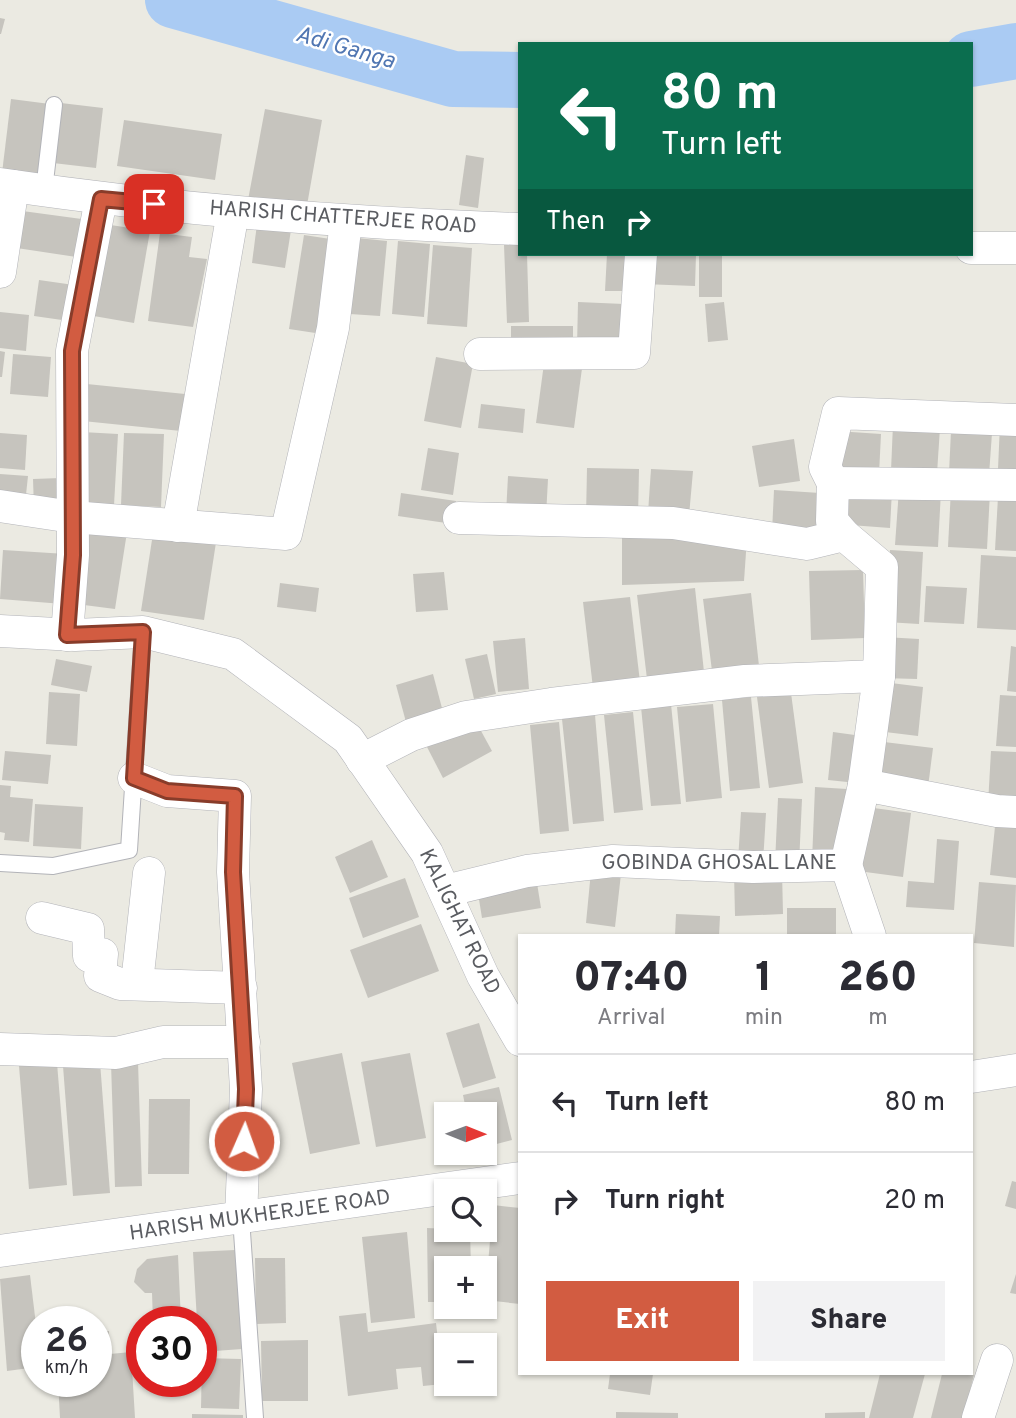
<!DOCTYPE html>
<html lang="en">
<head>
<meta charset="utf-8">
<style>
  :root { --surface:#fff; --page:#f2f2f3; --text:#2b2b33; --muted:#7c7c81; --line:#e1e1e2; --accent:#d25c41 }
  body { margin:0; font-family:Overpass,sans-serif; background:var(--page); color:var(--text); height:100vh; display:flex; flex-direction:column; font-size:26px; white-space:nowrap }
  * { box-sizing:border-box; margin:0 }
  p { font-size:23px; color:var(--muted) }
  .icon { flex:none; width:38px; height:38px; fill:none; stroke:currentColor; stroke-width:2; stroke-linecap:round; stroke-linejoin:round }
  .map { position:relative; flex:1; overflow:hidden }
  .drawer { position:absolute; left:518px; top:934px; width:455px; height:441px; display:flex; flex-direction:column; background:var(--surface); border-radius:0px; box-shadow:0 2px 5px #0004 }
  .drawer>* { flex:none }
  .top-card { position:absolute; left:518px; top:42px; width:455px; height:214px; border-radius:0px; box-shadow:0 2px 5px #0004; background:#0b6e4f; color:#fff; overflow:hidden }
  .needle { width:46px; rotate:91deg }
  .buttons { position:absolute; left:434px; top:1102px; display:grid; gap:14px }
  .buttons a { display:grid; place-items:center; width:63px; height:63px; border-radius:0px; background:var(--surface); box-shadow:0 2px 5px #0004; font-size:35px }
  .speed { position:absolute; left:21px; top:1306px; display:flex; gap:14px; font-size:35px; font-weight:700; text-align:center }
  .speed>* { display:grid; place-content:center; width:91px; height:91px; border-radius:50%; background:var(--surface); box-shadow:0 2px 5px #0004; line-height:1 }
  .speed small { font-size:18px; font-weight:400 }
  .speed .limit { border:10px solid #d22; background:#fff; color:#111 }
  .pin { position:absolute; display:grid; place-items:center; width:60px; height:60px; color:#fff; margin:-30px; border-radius:14px; box-shadow:0 4px 10px #0006 }
  .me { position:absolute; width:77px; margin:-38px; rotate:2deg; stroke-linejoin:round; filter:drop-shadow(0 0 5px #0008) }
  .turn { display:flex; align-items:center; gap:24px; height:147px; padding:0 28px; font-size:32px }
  .turn .icon { width:91px; height:91px; stroke-width:2.5 }
  .turn b { display:block; font-size:49px; line-height:60px }
  .then { display:flex; align-items:center; height:66px; padding:0 28px; background:#0003; gap:14px; font-size:26px }
  .eta { display:flex; justify-content:space-evenly; align-items:center; height:119px; text-align:center }
  .eta b { font-size:42px; font-weight:800; line-height:49px }
  .cta { display:flex; gap:14px; margin-top:auto; padding:14px 28px }
  .cta a { flex:1; height:80px; border-radius:0px; background:var(--accent); color:#fff; font-size:28px; font-weight:800; line-height:80px; text-align:center }
  .cta a+a { background:var(--page); color:var(--text) }
  ul { padding:0; list-style:none }
  li { display:flex; align-items:center; gap:21px; height:98px; padding:0 28px; border-top:2px solid var(--line) }
  li div { flex:1 }
  li b { display:block; font-size:26px }
  li em { font-style:normal }
  .map>svg:first-child { display:block }
  .lines { fill:none; stroke-linecap:round; stroke-linejoin:round }
  .river { stroke:#aacbf3; stroke-width:56 }
  .building { fill:#c6c4be }
  .lane-casing { stroke:#b2b3b8; stroke-width:18 }
  .street-casing { stroke:#b2b3b8; stroke-width:33 }
  .lane { stroke:#fff; stroke-width:16 }
  .street { stroke:#fff; stroke-width:32 }
  .route-casing { stroke:#883c2a; stroke-width:18 }
  .route { stroke:#d25c41; stroke-width:12 }
  .labels { text-anchor:middle; dominant-baseline:central; stroke-width:5; stroke-linejoin:round; paint-order:stroke }
  .street-label { font-size:21px; fill:#5a5c61; stroke:#fff }
  .water-label { font-size:23px; font-style:italic; fill:#5076b2; stroke:#fff }
</style>
</head>
<body>
<div class="map">
<svg width="1016" height="1418" viewBox="0 0 1016 1418">
  <rect width="100%" height="100%" fill="#ebeae2"/>
  <g class="lines">
    <g class="river">
      <path d="M173,0L453,79L520,80"/>
      <path d="M971,59L1016,51"/>
    </g>
  </g>
  <g class="building">
    <path d="M0,18L5,19L1,34H0Z"/>
    <path d="M11,99L50,104L41,177L2,173Z"/>
    <path d="M61,103L103,108L96,168L53,163Z"/>
    <path d="M265,109L322,120L306,211L248,200Z"/>
    <path d="M124,120L222,134L215,180L117,166Z"/>
    <path d="M466,155L484,158L478,208L459,205Z"/>
    <path d="M15,210L89,220L83,258L10,247Z"/>
    <path d="M104,224L150,231L134,323L88,315Z"/>
    <path d="M257,224L291,230L285,268L252,263Z"/>
    <path d="M160,233L192,237L189,257L207,259L193,327L148,321Z"/>
    <path d="M304,235L337,240L322,334L289,329Z"/>
    <path d="M357,238L387,241L380,316L350,314Z"/>
    <path d="M398,241L430,244L424,317L392,314Z"/>
    <path d="M520,244V254H527L529,322L507,323L504,245Z"/>
    <path d="M433,245L472,248L467,327L427,324Z"/>
    <path d="M607,254H632L631,291H605Z"/>
    <path d="M644,254H696L695,286L643,284Z"/>
    <rect x="699" y="254" width="23" height="43"/>
    <path d="M39,280L74,285L69,321L34,316Z"/>
    <path d="M578,302L624,304L623,348L577,347Z"/>
    <path d="M724,302L728,340L708,342L705,304Z"/>
    <path d="M0,312L29,315L26,351L0,348Z"/>
    <rect x="511" y="326" width="62" height="22"/>
    <path d="M0,351L5,352L2,377H0Z"/>
    <path d="M13,354L51,357L48,397L10,394Z"/>
    <path d="M545,356L583,361L574,428L536,423Z"/>
    <path d="M436,357L473,364L461,428L424,421Z"/>
    <path d="M77,383L185,394L181,431L73,420Z"/>
    <path d="M481,404L525,409L523,433L478,428Z"/>
    <path d="M893,424L940,427L937,474L891,471Z"/>
    <path d="M1000,424L1016,425V470L998,469Z"/>
    <path d="M836,431L881,434L879,474L834,471Z"/>
    <path d="M951,431L992,433L989,475L949,473Z"/>
    <path d="M82,432L118,434L114,505L78,502Z"/>
    <path d="M0,433L27,435L25,470L0,468Z"/>
    <path d="M124,433L164,434L161,507L121,505Z"/>
    <path d="M794,439L800,481L759,487L752,446Z"/>
    <path d="M428,448L459,453L453,495L421,490Z"/>
    <path d="M587,468L639,469L638,519L586,518Z"/>
    <path d="M651,469L693,471L689,516L648,513Z"/>
    <path d="M0,474L28,476L25,504L0,502Z"/>
    <path d="M508,476L548,479L546,516L506,514Z"/>
    <path d="M61,478L62,506L34,508L33,479Z"/>
    <path d="M839,487L892,490L890,528L837,524Z"/>
    <path d="M899,489L941,491L938,547L895,545Z"/>
    <path d="M951,489L990,492L987,549L948,547Z"/>
    <path d="M774,490L820,493L818,535L772,532Z"/>
    <path d="M401,493L456,501L453,524L398,516Z"/>
    <path d="M998,497L1016,498V551L995,550Z"/>
    <path d="M84,525L127,532L115,609L84,605Z"/>
    <path d="M154,527L217,536L204,620L141,611Z"/>
    <path d="M622,534L747,538L744,581L622,585Z"/>
    <path d="M3,550L66,554L63,604L0,599Z"/>
    <path d="M890,550L923,552L919,624L886,622Z"/>
    <path d="M981,555L1016,557V630L977,628Z"/>
    <path d="M863,570L865,638L811,640L809,571Z"/>
    <path d="M444,572L448,610L416,612L413,574Z"/>
    <path d="M280,583L319,588L316,612L277,607Z"/>
    <path d="M926,586L967,588L964,624L924,622Z"/>
    <path d="M695,588L704,672L647,679L637,595Z"/>
    <path d="M751,593L759,666L712,671L703,599Z"/>
    <path d="M630,597L640,682L593,688L583,602Z"/>
    <path d="M884,637L919,639L917,679L882,678Z"/>
    <path d="M525,638L529,689L498,692L493,641Z"/>
    <path d="M1011,646L1016,647V692L1007,691Z"/>
    <path d="M487,654L496,694L474,699L465,659Z"/>
    <path d="M56,659L92,666L87,692L51,685Z"/>
    <path d="M433,674L443,712L406,722L396,685Z"/>
    <path d="M883,682L923,687L918,736L877,731Z"/>
    <path d="M49,692L80,694L77,746L46,744Z"/>
    <path d="M791,693L803,783L769,788L757,697Z"/>
    <path d="M1000,695L1016,696V747L996,746Z"/>
    <path d="M751,697L760,788L730,791L722,700Z"/>
    <path d="M671,704L681,804L651,806L641,707Z"/>
    <path d="M713,704L722,798L686,802L677,707Z"/>
    <path d="M633,712L643,810L614,813L604,715Z"/>
    <path d="M595,715L604,821L573,824L562,719Z"/>
    <path d="M475,720L492,751L443,778L427,747Z"/>
    <path d="M559,722L569,831L540,834L530,725Z"/>
    <path d="M833,732L862,736L857,783L828,780Z"/>
    <path d="M876,741L933,748L928,787L871,780Z"/>
    <path d="M5,751L51,755L48,784L2,780Z"/>
    <path d="M991,751L1016,752V806L988,804Z"/>
    <path d="M0,785L11,786L10,797L33,799L29,842L4,840L5,833L0,832Z"/>
    <path d="M815,787L847,789L844,863L812,861Z"/>
    <path d="M778,798L802,799L799,864L775,863Z"/>
    <path d="M35,804L83,807L81,849L33,846Z"/>
    <path d="M866,807L911,813L903,877L858,871Z"/>
    <path d="M741,812L766,813L763,863L738,862Z"/>
    <path d="M996,817L1016,819V878L990,875Z"/>
    <path d="M937,839L959,841L954,910L906,907L908,881L934,883Z"/>
    <path d="M372,840L388,877L350,893L335,857Z"/>
    <path d="M591,871L621,874L615,927L586,923Z"/>
    <path d="M782,871L783,914L735,916L734,872Z"/>
    <path d="M536,877L541,908L482,918L477,887Z"/>
    <path d="M405,878L419,917L363,938L349,898Z"/>
    <path d="M979,882L1016,885L1014,947L974,943Z"/>
    <rect x="787" y="908" width="49" height="28"/>
    <path d="M676,914L720,916L719,936H675Z"/>
    <path d="M421,924L439,971L368,998L350,950Z"/>
    <path d="M479,1023L496,1078L463,1088L446,1033Z"/>
    <path d="M342,1053L360,1144L310,1154L292,1063Z"/>
    <path d="M410,1053L426,1138L376,1147L361,1062Z"/>
    <path d="M100,1062L110,1193L73,1196L63,1066Z"/>
    <path d="M138,1062L142,1186L115,1187L111,1063Z"/>
    <path d="M57,1063L67,1185L29,1189L19,1066Z"/>
    <path d="M499,1087L512,1140L485,1147V1115H467L463,1095Z"/>
    <path d="M149,1099H190L189,1174H148Z"/>
    <path d="M1012,1181L1016,1182V1209L1005,1206Z"/>
    <path d="M493,1205L520,1208V1304L485,1300Z"/>
    <path d="M427,1228L470,1230L471,1269H446V1302H428Z"/>
    <path d="M407,1232L415,1318L371,1323L362,1237Z"/>
    <path d="M235,1250L242,1349L201,1352V1321H197L193,1252Z"/>
    <path d="M178,1255L181,1321H153L152,1293H145L134,1282L137,1269L147,1259Z"/>
    <path d="M255,1258H285L286,1323L256,1324Z"/>
    <path d="M1016,1274V1294L1010,1293Z"/>
    <path d="M30,1275L37,1333V1367L7,1371L0,1279Z"/>
    <path d="M366,1313L368,1332L436,1323L443,1384L423,1386L421,1367L396,1369L398,1389L348,1396L339,1316Z"/>
    <path d="M96,1331H109L110,1354L131,1352L135,1418H60L58,1381H96Z"/>
    <path d="M308,1340V1401H262L261,1341Z"/>
    <path d="M202,1358L241,1359L239,1409L201,1408Z"/>
    <path d="M610,1374H653L650,1395L608,1389Z"/>
    <path d="M880,1374H925L913,1418H869Z"/>
    <path d="M942,1374L974,1375L963,1418H931Z"/>
    <path d="M616,1412L678,1413V1418H616Z"/>
    <path d="M865,1412V1418H825V1413Z"/>
    <path d="M192,1414L243,1415V1418H192Z"/>
  </g>
  <g class="lines">
    <defs>
      <g id="lane">
        <path d="M44,190L54,105"/>
        <path d="M0,863L53,866L129,850L143,632"/>
        <path d="M241,1218L255,1418"/>
      </g>
      <g id="street">
        <path d="M0,184C174,210 344,223 520,229"/>
        <path d="M971,248H1016"/>
        <path d="M0,272L13,186"/>
        <path d="M480,354L634,353L641,254"/>
        <path d="M833,483L825,467L838,413L1016,420"/>
        <path d="M0,506L72,517L286,534L333,328L346,222"/>
        <path d="M459,518L673,523L807,544L844,535"/>
        <path d="M178,526L233,212"/>
        <path d="M0,631L75,635L143,632L233,654L348,739L427,853L483,976L520,1040"/>
        <path d="M67,635L73,555L72,351L101,199"/>
        <path d="M362,760L411,735L466,717L551,704L745,681L879,676"/>
        <path d="M134,778L167,791L235,796L233,872L246,1089L241,1218"/>
        <path d="M864,785L879,676L882,567L844,535L832,521L833,483L1016,485"/>
        <path d="M846,865L870,936"/>
        <path d="M445,891L527,871L613,861L753,867L846,865L864,785L997,811L1016,812"/>
        <path d="M42,918L88,929L89,956L102,954L100,976L120,984L241,988"/>
        <path d="M137,983L149,873"/>
        <path d="M0,1049L116,1053L163,1042H244"/>
        <path d="M971,1077L1016,1070"/>
        <path d="M0,1251L520,1178"/>
        <path d="M978,1418L997,1360"/>
      </g>
    </defs>
    <use href="#lane" class="lane-casing"/>
    <use href="#street" class="street-casing"/>
    <use href="#lane" class="lane"/>
    <use href="#street" class="street"/>
  </g>
  <g class="lines">
    <defs>
      <path id="route" d="M154,204L101,199L72,351L73,555L67,635L143,632L134,778L167,791L235,796L233,872L246,1089L244,1141"/>
    </defs>
    <use href="#route" class="route-casing"/>
    <use href="#route" class="route"/>
  </g>
  <g class="labels">
    <g class="street-label">
      <text transform="translate(343 218) rotate(4)">HARISH CHATTERJEE ROAD</text>
      <text x="719" y="863">GOBINDA GHOSAL LANE</text>
      <text transform="translate(459 922) rotate(64)">KALIGHAT ROAD</text>
      <text transform="translate(260 1216) rotate(-8)">HARISH MUKHERJEE ROAD</text>
    </g>
    <g class="water-label">
      <text transform="translate(345 49) rotate(16)">Adi Ganga</text>
    </g>
  </g>
</svg>
<div class="buttons">
<a><svg class="needle" viewBox="-14 -14 28 28"><path d="M0-13l5 13h-10z" fill="#e53935"/><path d="M0 13l5-13h-10z" fill="#7c7c81"/></svg></a>
<a><svg class="icon" aria-label="search" viewBox="0 0 24 24"><circle cx="10" cy="10" r="6"/><path d="M15 15l6 6"/></svg></a>
<a>+</a>
<a>−</a>
</div>
<div class="speed"><div>26<small>km/h</small></div><div class="limit">30</div></div>
<div class="pin" style="left:154px;top:204px;background:#d93025"><svg class="icon" aria-label="arrive" viewBox="0 0 24 24"><path d="M6 21V4h12l-3 4 3 4H6"/></svg></div>
<svg class="me" style="left:244px;top:1141px" viewBox="-20 -20 40 40"><circle r="17" fill="#d25c41" stroke="#fff" stroke-width="3"/><path d="M0-11L8 9 0 5-8 9z" fill="#fff"/></svg>
<div class="top-card">
<div class="turn"><svg class="icon" aria-label="left" viewBox="0 0 24 24"><path d="M17 20v-9H6M10 6l-5 5 5 5"/></svg><div><b>80 m</b>Turn left</div></div>
<div class="then">Then<svg class="icon" aria-label="right" viewBox="0 0 24 24"><path d="M7 20v-9h11M14 6l5 5-5 5"/></svg></div>
</div>
<section class="drawer">
<div class="eta">
<div><b>07:40</b><p>Arrival</p></div>
<div><b>1</b><p>min</p></div>
<div><b>260</b><p>m</p></div>
</div>
<ul>
<li><svg class="icon" aria-label="left" viewBox="0 0 24 24"><path d="M17 20v-9H6M10 6l-5 5 5 5"/></svg><div><b>Turn left</b></div><em>80 m</em></li>
<li><svg class="icon" aria-label="right" viewBox="0 0 24 24"><path d="M7 20v-9h11M14 6l5 5-5 5"/></svg><div><b>Turn right</b></div><em>20 m</em></li>
</ul>
<div class="cta"><a>Exit</a><a>Share</a></div>
</section>
</div>
</body>
</html>
